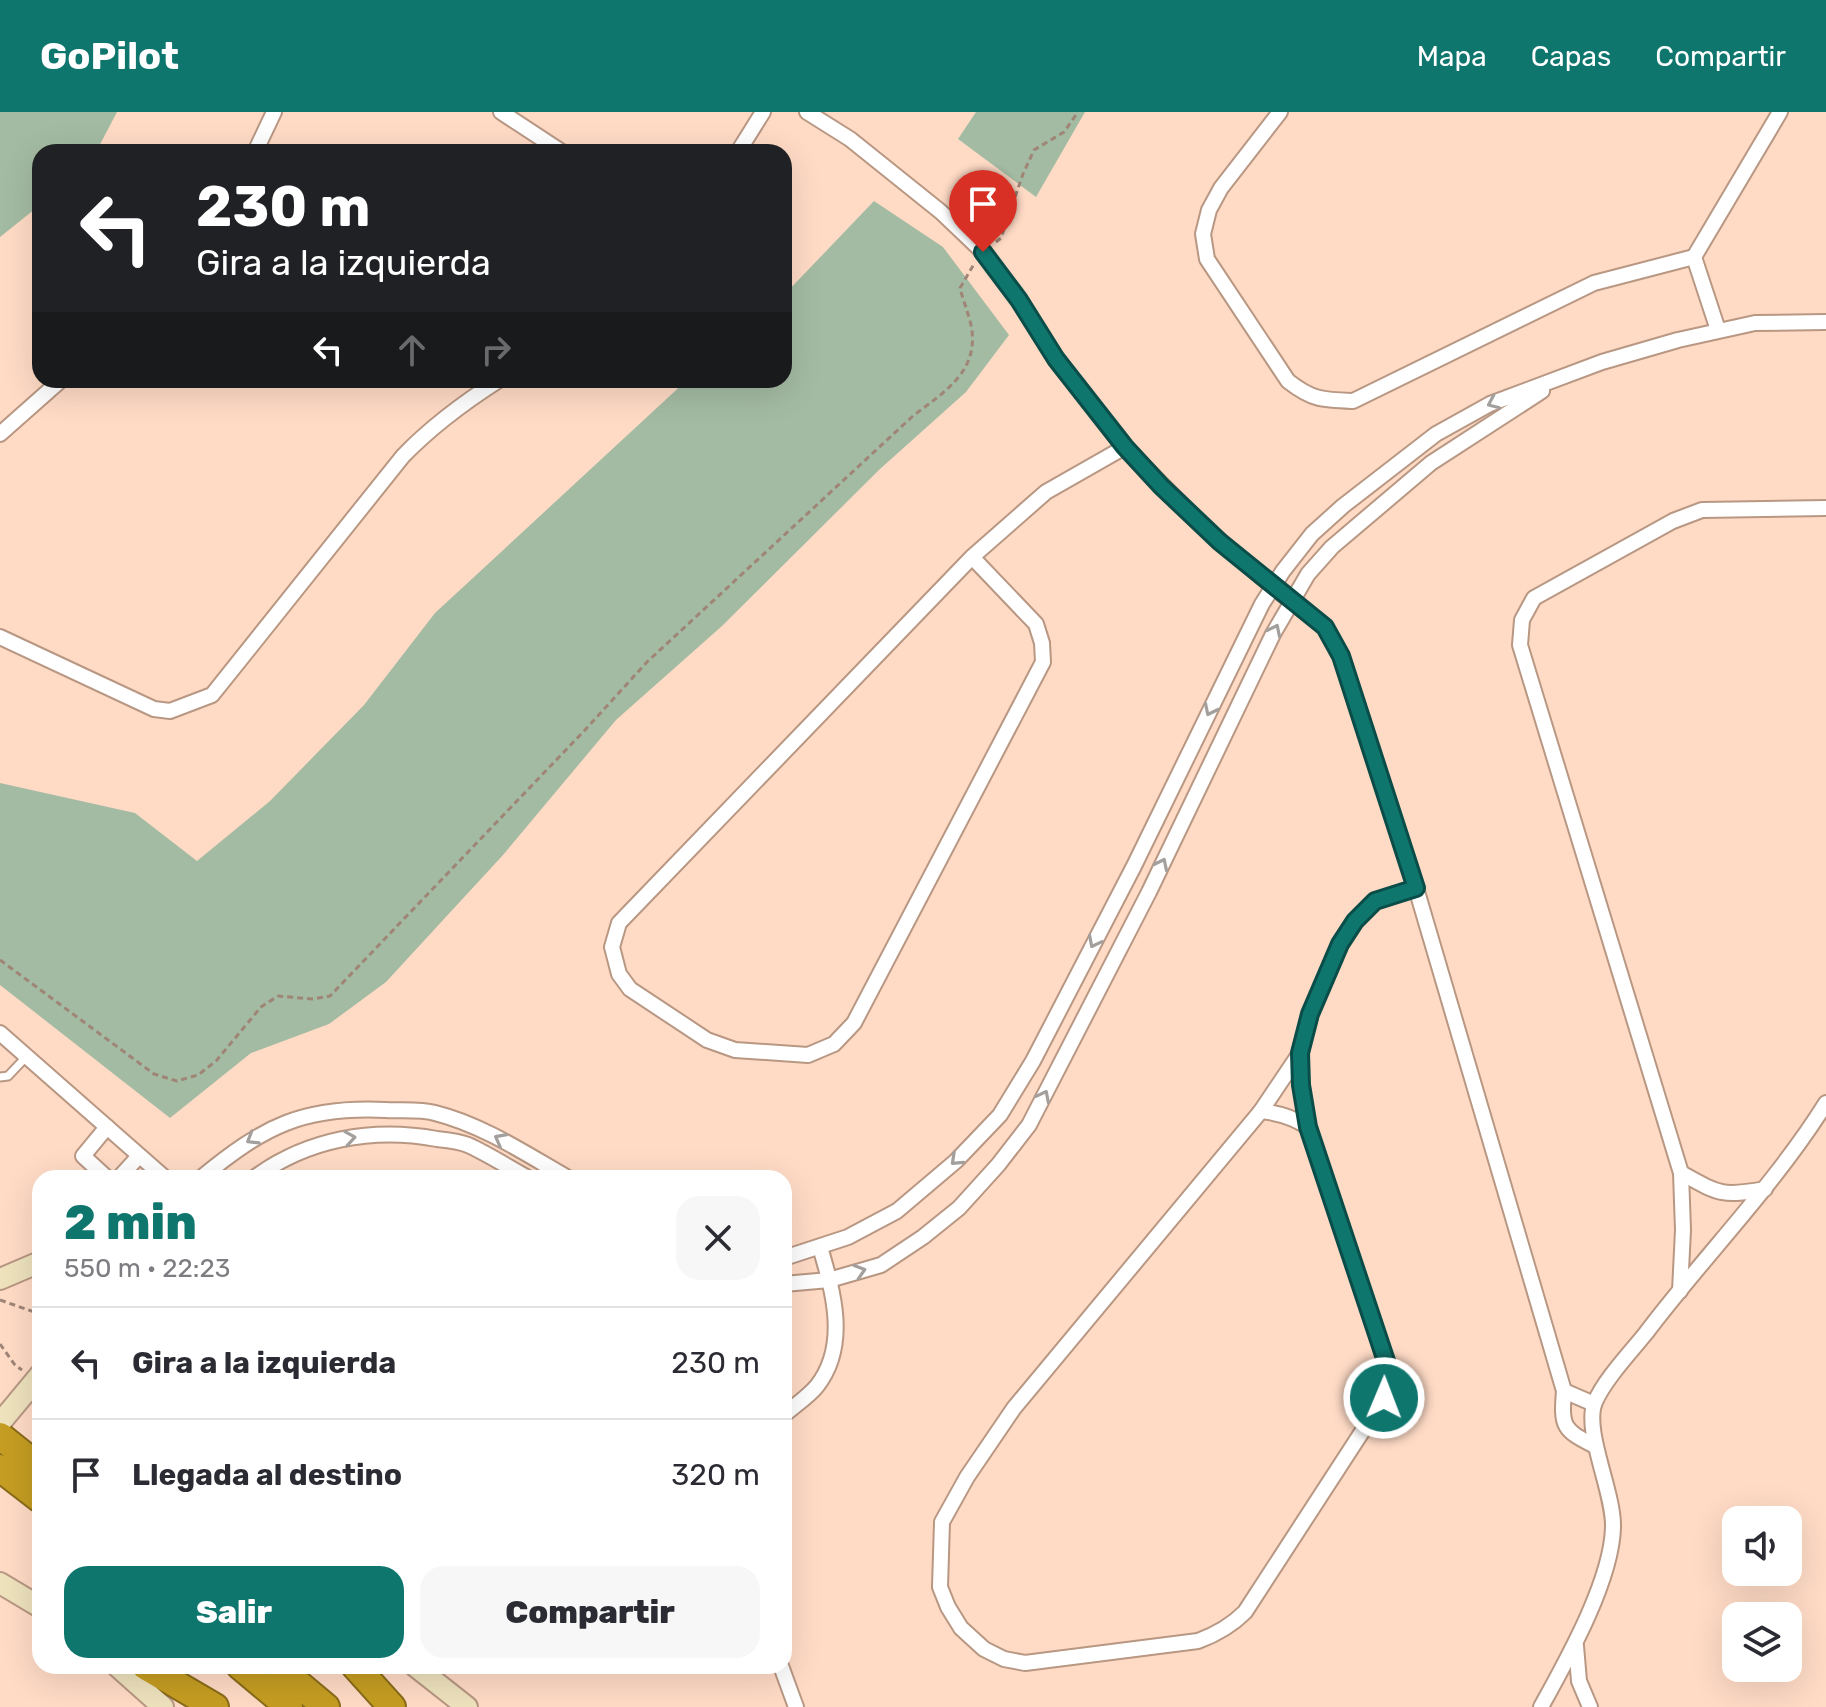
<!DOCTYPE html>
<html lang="es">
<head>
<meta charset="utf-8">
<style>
  :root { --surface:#fff; --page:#f7f7f7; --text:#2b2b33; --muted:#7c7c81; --line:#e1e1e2; --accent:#0f766e }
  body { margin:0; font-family:Rubik,sans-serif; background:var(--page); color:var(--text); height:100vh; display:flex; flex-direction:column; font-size:30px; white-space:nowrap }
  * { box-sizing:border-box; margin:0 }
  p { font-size:26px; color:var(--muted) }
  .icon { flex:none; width:44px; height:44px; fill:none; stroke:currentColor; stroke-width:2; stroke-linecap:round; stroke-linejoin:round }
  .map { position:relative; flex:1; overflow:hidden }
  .side { position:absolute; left:32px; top:1058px; width:760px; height:504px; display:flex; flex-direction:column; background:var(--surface); border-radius:24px; box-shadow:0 8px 32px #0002 }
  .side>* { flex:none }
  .hud { position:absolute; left:32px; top:32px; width:760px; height:244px; border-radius:24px; box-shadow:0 8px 32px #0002; background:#202124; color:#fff; overflow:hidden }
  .tools { position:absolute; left:1722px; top:1394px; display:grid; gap:16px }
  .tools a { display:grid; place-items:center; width:80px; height:80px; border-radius:16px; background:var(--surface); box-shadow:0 8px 32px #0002; font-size:40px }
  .pin { position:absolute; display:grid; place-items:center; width:68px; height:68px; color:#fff; margin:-82px -34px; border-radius:50% 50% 50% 0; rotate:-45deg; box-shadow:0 0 8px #0007 }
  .pin .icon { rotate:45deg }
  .me { position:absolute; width:88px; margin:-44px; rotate:1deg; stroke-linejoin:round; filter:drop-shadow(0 0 6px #0008) }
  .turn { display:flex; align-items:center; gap:28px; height:168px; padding:0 32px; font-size:36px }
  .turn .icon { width:104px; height:104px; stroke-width:2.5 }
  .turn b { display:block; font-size:56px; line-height:68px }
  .lanes { display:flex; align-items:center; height:76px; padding:0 32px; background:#0003; justify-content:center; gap:40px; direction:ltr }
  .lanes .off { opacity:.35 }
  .round { display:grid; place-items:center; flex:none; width:84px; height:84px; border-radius:24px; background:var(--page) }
  .overview { display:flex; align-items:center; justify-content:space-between; height:136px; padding:0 32px }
  h1 { font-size:48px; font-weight:800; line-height:60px; color:var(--accent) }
  .cta { display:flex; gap:16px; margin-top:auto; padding:16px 32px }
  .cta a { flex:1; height:92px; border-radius:24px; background:var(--accent); color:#fff; font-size:32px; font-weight:800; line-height:92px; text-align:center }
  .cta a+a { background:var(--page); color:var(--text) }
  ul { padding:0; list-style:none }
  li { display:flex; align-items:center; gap:24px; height:112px; padding:0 32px; border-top:2px solid var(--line) }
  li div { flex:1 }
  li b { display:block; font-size:30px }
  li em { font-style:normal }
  header { display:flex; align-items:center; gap:48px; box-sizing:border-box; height:112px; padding:0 40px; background:var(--accent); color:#fff }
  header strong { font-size:38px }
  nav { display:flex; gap:44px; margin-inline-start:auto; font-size:28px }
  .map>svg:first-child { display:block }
  .grass { fill:#a4bba3 }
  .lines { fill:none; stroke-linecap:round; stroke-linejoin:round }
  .lane-casing { stroke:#b89783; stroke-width:11 }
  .street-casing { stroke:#b89783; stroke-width:18 }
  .secondary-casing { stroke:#b89783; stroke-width:24 }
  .highway-casing { stroke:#896b19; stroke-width:30 }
  .path { stroke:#9f8576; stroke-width:3; stroke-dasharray:6 4; stroke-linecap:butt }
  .lane { stroke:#fff; stroke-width:7 }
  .street { stroke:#fff; stroke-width:14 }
  .secondary { stroke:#eee2bd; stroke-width:20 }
  .highway { stroke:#c59d22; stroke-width:26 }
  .oneway { stroke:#a39f9c }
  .route-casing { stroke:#0a4d48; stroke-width:20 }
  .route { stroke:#0f766e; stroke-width:14 }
</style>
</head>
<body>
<header>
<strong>GoPilot</strong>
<nav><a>Mapa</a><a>Capas</a><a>Compartir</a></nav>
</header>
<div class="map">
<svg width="1826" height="1595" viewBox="0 0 1826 1595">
  <rect width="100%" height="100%" fill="#ffdbc6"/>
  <g class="grass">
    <path d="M0,0H117L96,40H40V93L0,125Z"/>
    <path d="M976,0H1085L1036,85L958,27Z"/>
    <path d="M874,89L943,135L1009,223L966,280L880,357L722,514L616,608L503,743L386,870L329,912L251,941L170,1006L0,873V671L135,701L197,749L270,689L364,593L435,501L687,268H784V183Z"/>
  </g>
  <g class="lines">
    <defs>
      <path id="lane" d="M0,965L8,964L27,944"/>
      <g id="street">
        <path d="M501,0L562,40"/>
        <path d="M807,0L850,27L941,100L983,140L1019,188L1056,247L1125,335L1202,413L1273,475L1325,515L1341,544L1416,776L1564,1279C1561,1315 1563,1318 1595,1334"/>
        <path d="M1280,0L1221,76L1209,98L1203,122L1207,147L1288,269C1312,288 1323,288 1353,289L1594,171L1694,145L1718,218"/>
        <path d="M255,40L274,0"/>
        <path d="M738,40L763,0"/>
        <path d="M1694,145L1780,0"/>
        <path d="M0,322L61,268"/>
        <path d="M972,445L1036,512L1042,531L1043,550L854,911L834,932L808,943L735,938L707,928L630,877L619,862L612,835L619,811L972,445L1046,380L1125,335"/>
        <path d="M0,525L154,597L170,599L212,583L403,344C432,314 463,291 499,268"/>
        <path d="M0,921L165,1066"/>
        <path d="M1300,941L1261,999L1014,1296L967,1365L942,1410L940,1475L948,1495L961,1516L984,1537L1004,1547L1025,1551L1198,1529C1217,1522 1231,1514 1245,1500L1384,1286L1386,1249L1308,1015L1301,973L1300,941L1310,902L1340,832L1355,809L1375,789L1416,776"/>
        <path d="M1261,999C1279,1001 1293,1005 1308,1015"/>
        <path d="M107,1015L83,1044L107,1066"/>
        <path d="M1681,1061C1719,1082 1722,1085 1765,1077"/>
        <path d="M119,1066L139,1044"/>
        <path d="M201,1066C264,1014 303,994 386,998C402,999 420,997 435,1001C483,1013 526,1042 568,1066"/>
        <path d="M254,1066C307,1027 372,1015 437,1027C447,1028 459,1029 468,1033C488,1042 508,1055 528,1066"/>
        <path d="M784,1146L848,1125L897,1099L956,1049L1000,1003L1033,949L1134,754L1262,492L1283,459L1312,422L1343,394L1436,322L1490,292L1602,250L1678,228L1755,211L1826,210"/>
        <path d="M784,1172L829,1168L881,1153L923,1125L959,1096L998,1053L1029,1013L1149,780L1273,522L1308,462L1332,435L1431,351L1542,279"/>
        <path d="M1680,1179L1683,1118L1681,1061L1520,533L1522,508L1534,486L1673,409L1702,398L1826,396"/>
        <path d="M1564,1279L1594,1292"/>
        <path d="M784,1303C794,1294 808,1285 817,1274C849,1233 833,1179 820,1135"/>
        <path d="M1576,1534L1579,1569L1590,1595"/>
        <path d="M781,1554L796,1595"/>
        <path d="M1541,1595C1567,1548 1612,1468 1613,1415C1614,1380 1583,1318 1595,1290C1605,1267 1630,1241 1646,1221C1705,1143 1774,1074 1826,991"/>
      </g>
      <g id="secondary">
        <path d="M0,1167L40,1150"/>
        <path d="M0,1311L40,1263"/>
        <path d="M0,1471L40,1495"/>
        <path d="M117,1554L163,1595"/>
        <path d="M415,1554L467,1595"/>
      </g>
      <g id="highway">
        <path d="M0,1324L40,1356"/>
        <path d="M0,1356L40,1387"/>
        <path d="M145,1554L215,1595"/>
        <path d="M240,1554L289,1595"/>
        <path d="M277,1554L326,1595"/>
        <path d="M355,1554L392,1595"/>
      </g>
    </defs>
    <use href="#lane" class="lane-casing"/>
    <use href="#street" class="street-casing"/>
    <use href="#secondary" class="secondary-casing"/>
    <use href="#highway" class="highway-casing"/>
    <g class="path">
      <path d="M996,130L1001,126L1023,62L1034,38L1064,20L1078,0"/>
      <path d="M0,848L154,962L177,969L198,963L216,949L261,895L278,884L312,887L330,884L585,618L647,550L914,303C946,279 980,258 971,213C968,200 963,188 960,176L974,152"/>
      <path d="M0,1188L40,1202"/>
      <path d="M0,1232L15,1253L22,1258"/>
    </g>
    <use href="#lane" class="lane"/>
    <use href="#street" class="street"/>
    <use href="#secondary" class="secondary"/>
    <use href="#highway" class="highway"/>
  </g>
  <defs><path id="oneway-chevron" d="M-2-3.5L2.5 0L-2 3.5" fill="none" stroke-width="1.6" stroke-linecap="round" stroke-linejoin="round" transform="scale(2)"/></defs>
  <g class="oneway">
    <use href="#oneway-chevron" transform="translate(1493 291) rotate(156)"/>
    <use href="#oneway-chevron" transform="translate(1275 518) rotate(-64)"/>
    <use href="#oneway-chevron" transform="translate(1210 598) rotate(116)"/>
    <use href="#oneway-chevron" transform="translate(1162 752) rotate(-64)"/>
    <use href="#oneway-chevron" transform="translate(1094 830) rotate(117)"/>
    <use href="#oneway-chevron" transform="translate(1044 984) rotate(-63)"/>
    <use href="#oneway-chevron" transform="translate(350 1026) rotate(-9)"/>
    <use href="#oneway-chevron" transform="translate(252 1027) rotate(149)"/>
    <use href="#oneway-chevron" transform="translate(500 1027) rotate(-152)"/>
    <use href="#oneway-chevron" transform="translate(956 1048) rotate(137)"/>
    <use href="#oneway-chevron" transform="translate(860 1159) rotate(-17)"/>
  </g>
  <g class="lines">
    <defs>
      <path id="route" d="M983,140L1019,188L1056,247L1125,335L1161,374L1220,430L1325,515L1341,544L1416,776L1375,789L1355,809L1340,832L1310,902L1300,941L1301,973L1308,1015L1386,1249L1384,1286"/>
    </defs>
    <use href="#route" class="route-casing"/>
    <use href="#route" class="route"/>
  </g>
</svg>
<div class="tools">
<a><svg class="icon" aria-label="sound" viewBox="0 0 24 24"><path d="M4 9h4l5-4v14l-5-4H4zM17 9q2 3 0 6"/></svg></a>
<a><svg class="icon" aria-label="layers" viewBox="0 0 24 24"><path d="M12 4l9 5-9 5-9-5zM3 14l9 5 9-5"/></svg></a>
</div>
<div class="pin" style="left:983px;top:140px;background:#d93025"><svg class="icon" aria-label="arrive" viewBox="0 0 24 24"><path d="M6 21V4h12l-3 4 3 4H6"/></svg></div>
<svg class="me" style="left:1384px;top:1286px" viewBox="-20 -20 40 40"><circle r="17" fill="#0f766e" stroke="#fff" stroke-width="3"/><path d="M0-11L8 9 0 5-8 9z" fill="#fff"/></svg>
<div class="hud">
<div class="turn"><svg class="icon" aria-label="left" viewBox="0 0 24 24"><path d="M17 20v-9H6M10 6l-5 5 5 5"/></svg><div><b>230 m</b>Gira a la izquierda</div></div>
<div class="lanes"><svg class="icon" aria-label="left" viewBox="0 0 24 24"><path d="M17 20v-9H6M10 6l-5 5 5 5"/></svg><svg class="icon off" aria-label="ahead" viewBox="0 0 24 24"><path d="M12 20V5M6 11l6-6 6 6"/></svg><svg class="icon off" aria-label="right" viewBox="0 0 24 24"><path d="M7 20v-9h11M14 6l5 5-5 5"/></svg></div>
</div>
<section class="side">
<div class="overview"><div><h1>2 min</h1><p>550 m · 22:23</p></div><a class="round"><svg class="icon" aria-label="close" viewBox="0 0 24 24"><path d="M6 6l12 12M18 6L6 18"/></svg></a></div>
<ul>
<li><svg class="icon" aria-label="left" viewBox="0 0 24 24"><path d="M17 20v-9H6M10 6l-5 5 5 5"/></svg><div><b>Gira a la izquierda</b></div><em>230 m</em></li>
<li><svg class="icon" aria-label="arrive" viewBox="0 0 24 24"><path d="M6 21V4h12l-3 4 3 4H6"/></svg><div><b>Llegada al destino</b></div><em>320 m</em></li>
</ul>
<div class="cta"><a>Salir</a><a>Compartir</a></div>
</section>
</div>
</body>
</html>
